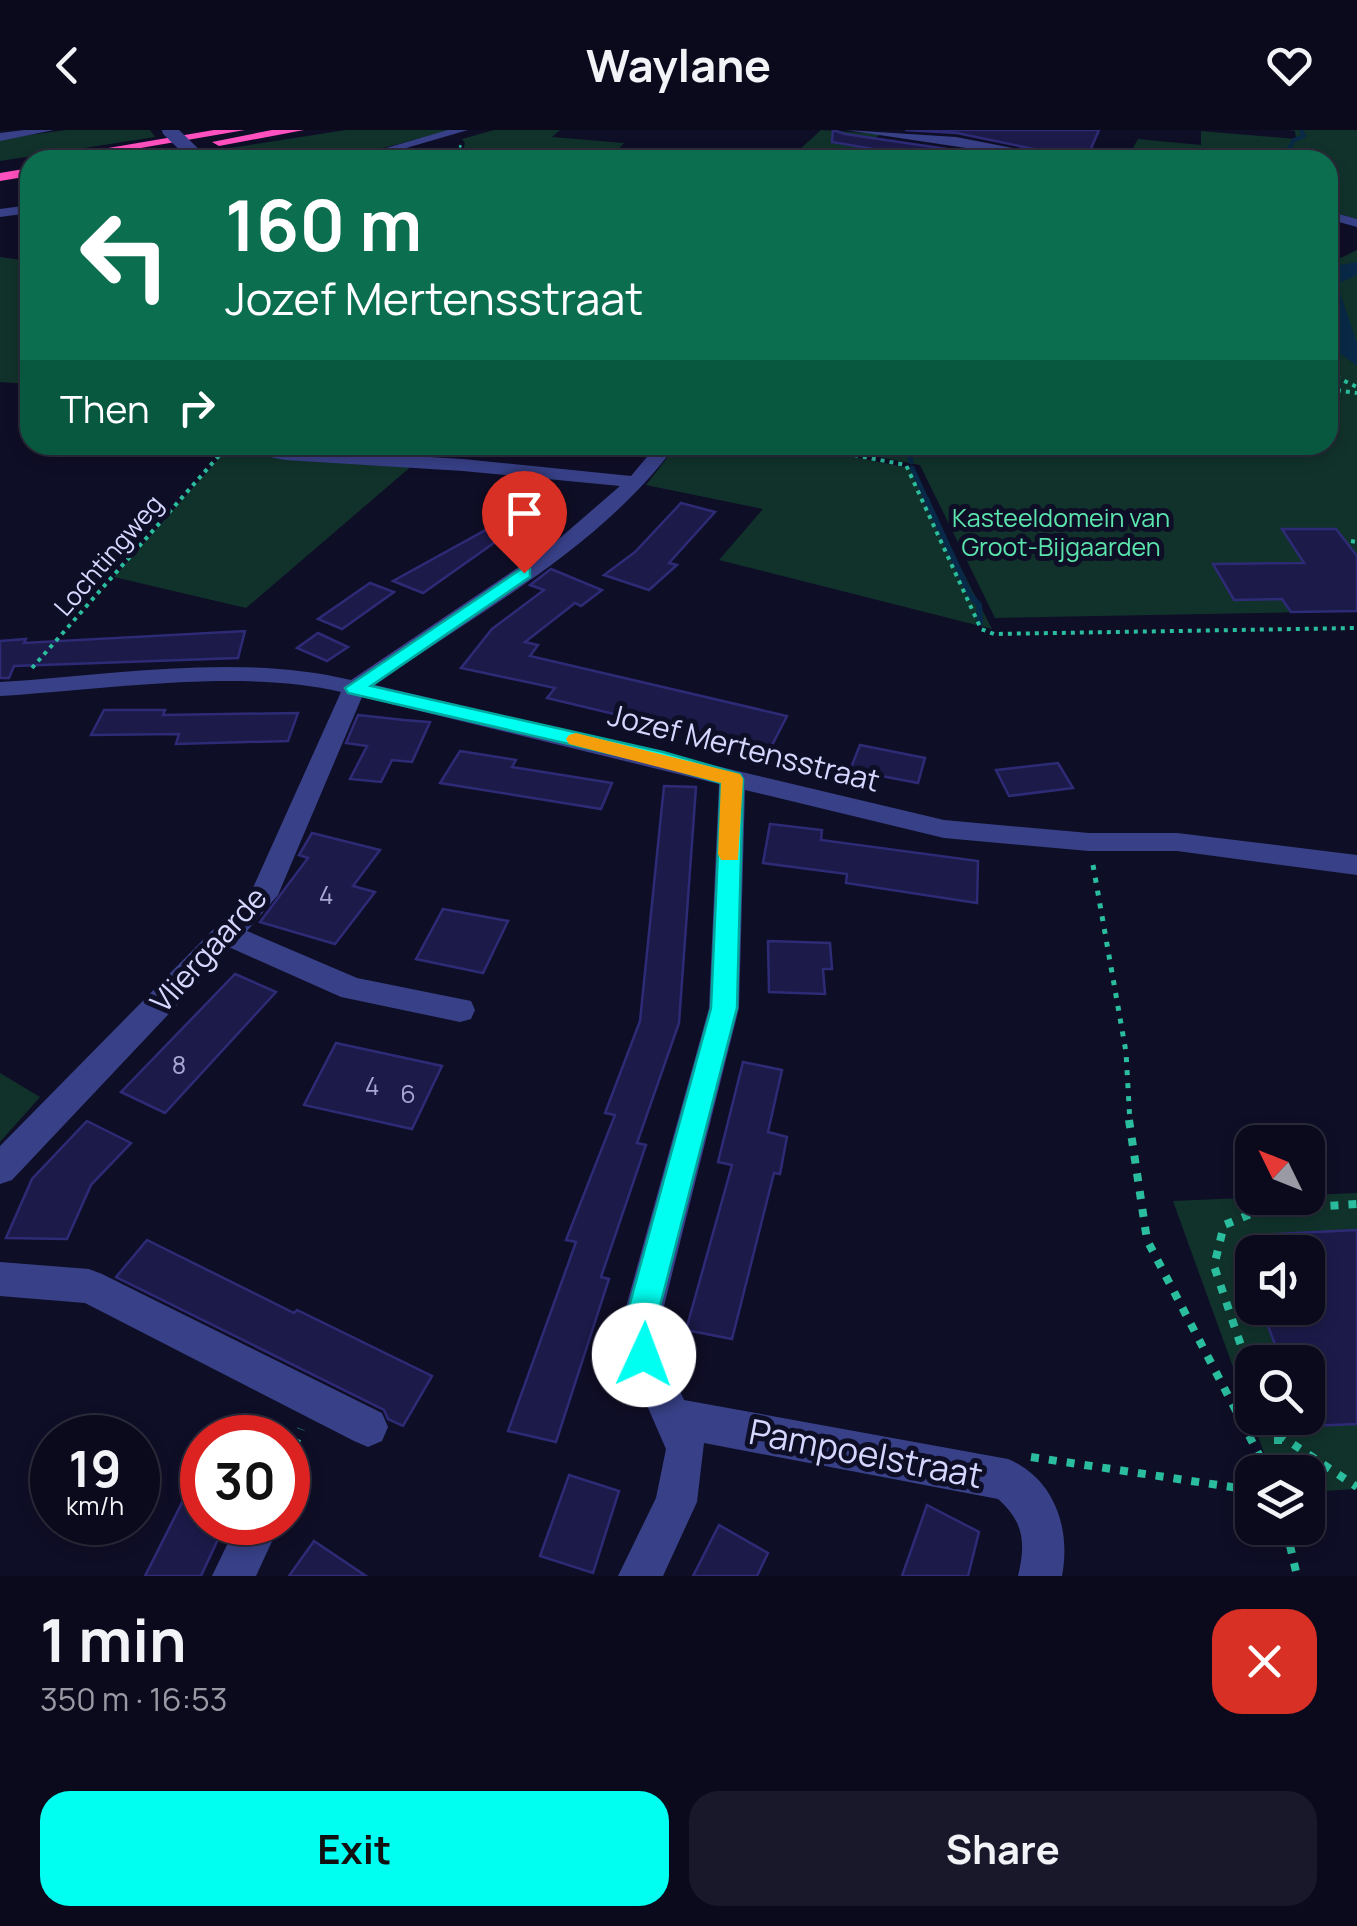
<!DOCTYPE html>
<html lang="en">
<head>
<meta charset="utf-8">
<style>
  :root { --surface:#0b0a1d; --page:#19182a; --text:#f1f3f6; --muted:#9a9aa4; --line:#2b2b3b; --accent:#01fff1 }
  body { margin:0; font-family:Manrope,sans-serif; background:var(--page); color:var(--text); height:100vh; display:flex; flex-direction:column; font-size:38px; white-space:nowrap }
  * { box-sizing:border-box; margin:0 }
  p { font-size:32px; color:var(--muted) }
  .icon { flex:none; width:55px; height:55px; fill:none; stroke:currentColor; stroke-width:2; stroke-linecap:round; stroke-linejoin:round }
  .map { position:relative; height:1446px; overflow:hidden }
  .drawer { display:flex; flex-direction:column; background:var(--surface); flex:1 }
  .drawer>* { flex:none }
  .banner { position:absolute; left:20px; top:20px; width:1318px; height:305px; border-radius:30px; box-shadow:0 5px 15px #0003,0 0 0 2px var(--line); background:#0b6e4f; color:#fff; overflow:hidden }
  .needle { width:65px; rotate:313deg }
  .controls { position:absolute; left:1235px; top:995px; display:grid; gap:20px }
  .controls a { display:grid; place-items:center; width:90px; height:90px; border-radius:20px; background:var(--surface); box-shadow:0 5px 15px #0003,0 0 0 2px var(--line); font-size:50px }
  .speed { position:absolute; left:30px; top:1285px; display:flex; gap:20px; font-size:50px; font-weight:700; text-align:center }
  .speed>* { display:grid; place-content:center; width:130px; height:130px; border-radius:50%; background:var(--surface); box-shadow:0 5px 15px #0003,0 0 0 2px var(--line); line-height:1 }
  .speed small { font-size:25px; font-weight:400 }
  .speed .limit { border:15px solid #d22; background:#fff; color:#111 }
  .pin { position:absolute; display:grid; place-items:center; width:85px; height:85px; color:#fff; margin:-102px -42px; border-radius:50% 50% 50% 0; rotate:-45deg; box-shadow:0 0 10px #0007 }
  .pin .icon { rotate:45deg }
  .me { position:absolute; width:110px; margin:-55px; rotate:2deg; stroke-linejoin:round; filter:drop-shadow(0 0 8px #0008) }
  .turn { display:flex; align-items:center; gap:35px; height:210px; padding:0 40px; font-size:45px }
  .turn .icon { width:130px; height:130px; stroke-width:2.5 }
  .turn b { display:block; font-size:70px; line-height:85px }
  .then { display:flex; align-items:center; height:95px; padding:0 40px; background:#0003; gap:20px; font-size:38px }
  .round { display:grid; place-items:center; flex:none; width:105px; height:105px; border-radius:30px; background:var(--page) }
  .summary { display:flex; align-items:center; justify-content:space-between; height:170px; padding:0 40px }
  h1 { font-size:60px; font-weight:700; line-height:75px }
  .cta { display:flex; gap:20px; margin-top:auto; padding:20px 40px }
  .cta a { flex:1; height:115px; border-radius:30px; background:var(--accent); color:#111; font-size:40px; font-weight:700; line-height:115px; text-align:center }
  .cta a+a { background:var(--page); color:var(--text) }
  header { display:flex; justify-content:space-between; align-items:center; height:130px; padding:0 40px; background:var(--surface); font-size:45px; font-weight:700 }
  .map>svg:first-child { display:block }
  .green { fill:#11322b; fill-rule:evenodd }
  .water { fill:#082947 }
  .lines { fill:none; stroke-linecap:round; stroke-linejoin:round }
  .stream-far2 { stroke:#082947; stroke-width:4 }
  .stream-far1 { stroke:#082947; stroke-width:5 }
  .stream { stroke:#082947; stroke-width:6 }
  .building { fill:#1c1a49; stroke:#2e2b76; stroke-width:2.5 }
  .path-far3 { stroke:#2abd9e; stroke-width:2.5; stroke-dasharray:2.5 4; stroke-linecap:butt }
  .path-far2 { stroke:#2abd9e; stroke-width:4; stroke-dasharray:4 5; stroke-linecap:butt }
  .path-far1 { stroke:#2abd9e; stroke-width:5; stroke-dasharray:5 8; stroke-linecap:butt }
  .path { stroke:#2abd9e; stroke-width:8; stroke-dasharray:8 10; stroke-linecap:butt }
  .minor { fill:#384188; fill-rule:evenodd }
  .highway { fill:#ff50bf; fill-rule:evenodd }
  .minor-bridge { stroke:#384188; stroke-width:14 }
  .route { fill:#01fff1; stroke:#01a69d; stroke-width:2.5 }
  .slow { fill:#f59e0b }
  .labels { text-anchor:middle; dominant-baseline:central; stroke-width:10; stroke-linejoin:round; paint-order:stroke }
  .far-park-label { font-size:25px; fill:#5be5ad; stroke:#0f0e27 }
  .far-street-label { font-size:25px; fill:#d5d7ff; stroke:#0f0e27 }
  .number-label { font-size:25px; fill:#a7a8d2 }
  .street-label { font-size:30px; fill:#d5d7ff; stroke:#0f0e27 }
  .near-street-label { font-size:35px; fill:#d5d7ff; stroke:#0f0e27 }
</style>
</head>
<body>
<header><svg class="icon" aria-label="back" viewBox="0 0 24 24"><path d="M15 5l-7 7 7 7"/></svg>Waylane<svg class="icon" aria-label="heart" viewBox="0 0 24 24"><path d="M12 20l-8-8c-3-5 5-10 8-4 3-6 11-1 8 4z"/></svg></header>
<div class="map">
<svg width="1357" height="1446" viewBox="0 0 1357 1446">
  <rect width="100%" height="100%" fill="#0f0e27"/>
  <g class="green">
    <path d="M66,0H150L155,7L0,31V9Z"/>
    <path d="M346,0H451L338,30H212L204,22Z"/>
    <path d="M494,0H560L552,7L624,13L609,30H460L465,13L462,9Z"/>
    <path d="M821,0L881,4L842,30H788Z"/>
    <path d="M1289,0H1357V89L1328,81V30H1163L1130,23L1138,9L1201,15V1L1296,9L1295,1Z"/>
    <path d="M1357,120V481L995,488L920,335L816,315H1328V134Z"/>
    <path d="M0,127L30,131V254L0,252Z"/>
    <path d="M231,315L239,318L414,334L246,478L114,447Z"/>
    <path d="M677,315H791L910,338L992,499L719,430L763,379L646,355Z"/>
    <path d="M0,943L40,967L0,1012Z"/>
    <path d="M1357,1063V1359L1308,1362V1342H1271L1173,1071ZM1252,1122H1308V1178H1252ZM1252,1232H1308V1288H1252Z"/>
  </g>
  <path class="water" d="M1357,132V145L1337,154L1357,213V236L1332,217L1328,209V137Z"/>
  <g class="lines">
    <path class="stream-far2" d="M1282,30L1294,10L1304,6L1301,0"/>
    <g class="stream-far1">
      <path d="M907,315L911,332"/>
      <path d="M912,338L927,371"/>
    </g>
    <path class="stream" d="M926,369L970,465L979,475L980,493"/>
  </g>
  <g class="building">
    <path d="M833,0L845,4L1021,30H961L902,19L897,23L832,12Z"/>
    <path d="M905,0H1099L1086,30L957,3Z"/>
    <path d="M681,373L715,382L669,433L677,435L649,460L604,445L635,422Z"/>
    <path d="M493,396L501,408L423,463L393,451Z"/>
    <path d="M1282,399H1336L1357,426V481L1291,482L1282,469L1234,470L1213,434L1304,433Z"/>
    <path d="M551,439L602,460L581,476L575,473L525,512L538,515L530,526L787,586L769,621L547,568L555,558L461,538L492,499L544,460L530,455Z"/>
    <path d="M370,453L394,462L342,499L318,489Z"/>
    <path d="M245,501L238,528L14,536L9,548H0V511L26,509L24,513Z"/>
    <path d="M318,503L348,517L327,531L297,518Z"/>
    <path d="M104,580H165L163,585L298,583L288,611L176,614L179,604L91,605Z"/>
    <path d="M358,585L404,590L430,592L412,632L392,630L381,652L350,649L367,616L346,613Z"/>
    <path d="M860,615L925,628L918,653L850,640Z"/>
    <path d="M460,621L516,630L512,637L612,653L601,679L440,653Z"/>
    <path d="M1058,633L1073,658L1009,666L996,640Z"/>
    <path d="M664,656L696,657L679,893L637,1013L646,1015L601,1147L609,1149L556,1312L508,1301L576,1112L566,1110L615,985L605,983L640,891Z"/>
    <path d="M770,694L822,700L821,710L978,731L977,773L846,753L847,744L763,733Z"/>
    <path d="M312,703L380,720L353,756L375,762L335,814L260,792L308,728L299,725Z"/>
    <path d="M443,779L508,791L483,843L416,829Z"/>
    <path d="M768,811L830,813L832,839H823L825,864L769,862Z"/>
    <path d="M235,844L276,862L165,983L121,962Z"/>
    <path d="M336,913L442,936L412,999L304,975Z"/>
    <path d="M743,932L782,940L768,1002L787,1007L780,1044L774,1043L732,1209L686,1200L732,1035L718,1032Z"/>
    <path d="M87,991L131,1013L91,1055L67,1109L6,1108L32,1049Z"/>
    <path d="M1357,1100V1294L1308,1296V1232H1282L1261,1178H1308V1122H1252V1105Z"/>
    <path d="M147,1110L294,1183L297,1180L432,1246L403,1296L388,1289L384,1280L116,1147Z"/>
    <path d="M202,1333V1392H226L201,1446H145Z"/>
    <path d="M569,1345L619,1361L593,1443L540,1426Z"/>
    <path d="M927,1375L979,1402L968,1446H902Z"/>
    <path d="M719,1395L768,1423L757,1446H693Z"/>
    <path d="M314,1411L366,1446H289Z"/>
  </g>
  <g class="lines">
    <path class="path-far3" d="M456,30L461,14"/>
    <g class="path-far2">
      <path d="M1328,243L1357,257"/>
      <path d="M1328,259L1357,263"/>
      <path d="M801,315L906,335L981,499L994,504L1357,498"/>
      <path d="M999,315L1003,319"/>
      <path d="M1351,411L1357,412"/>
      <path d="M32,538L223,321"/>
    </g>
    <path class="path-far1" d="M1093,735L1126,922L1130,993"/>
    <g class="path">
      <path d="M1129,990L1147,1110L1268,1342"/>
      <path d="M1252,1248L1214,1136L1224,1095L1261,1080L1357,1074"/>
      <path d="M1271,1288L1278,1304L1357,1357"/>
      <path d="M1278,1306V1342"/>
      <path d="M1031,1327L1252,1360"/>
      <path d="M288,1333L301,1299"/>
      <path d="M1286,1398L1297,1446"/>
    </g>
    <g class="minor">
      <path d="M24,0H54L0,11V3Z"/>
      <path d="M448,0H468L365,30H345Z"/>
      <path d="M846,0L956,7L1074,30H1046Z"/>
      <path d="M30,75V83L0,87V79Z"/>
      <path d="M1328,81L1357,89V97L1328,89Z"/>
      <path d="M231,315L463,329L631,346L657,315H676C598,420 479,481 375,555L944,690L1089,703H1177L1357,725V745L1177,721H1089L944,708L745,660L739,878L662,1184L663,1224L684,1270L1008,1329C1055,1349 1071,1399 1062,1446H1018C1026,1413 1024,1392 998,1369L704,1313L697,1372L663,1446H618L656,1368L666,1319L625,1225L624,1184L709,878L719,654L362,567L278,765L247,801L357,848L471,871L475,880L471,889L460,892L341,867L231,818L12,1050L0,1054V1016L252,760L341,562C243,538 102,560 0,566V552C115,545 238,523 351,550L553,414L620,356L463,341L285,330L233,319Z"/>
      <path d="M0,1132L89,1139L102,1144L382,1283L388,1297L382,1311L368,1317L354,1311L85,1173L0,1166Z"/>
      <path d="M238,1392H281L256,1446H212Z"/>
    </g>
    <g class="highway">
      <path d="M214,0H245L71,30H38Z"/>
      <path d="M272,0H304L219,16L212,12Z"/>
      <path d="M30,38V46L0,51V43Z"/>
    </g>
    <path class="minor-bridge" d="M169,0L200,30"/>
  </g>
  <path class="route" d="M524,437L530,439V447L371,556L663,622L740,644L743,649L737,878L658,1184L659,1225L655,1236L644,1240L632,1236L628,1225L627,1184L711,878L721,653L660,635L348,563L345,558Z"/>
  <path class="slow" d="M576,603L740,644L743,649L738,730H721L718,724L721,653L569,614L566,609L569,605Z"/>
  <g class="labels">
    <g class="far-park-label">
      <text x="1061" y="387">Kasteeldomein van<tspan x="1061" dy="29">Groot-Bijgaarden</tspan></text>
    </g>
    <g class="far-street-label">
      <text transform="translate(108 425) rotate(-49)">Lochtingweg</text>
    </g>
    <g class="number-label">
      <text x="326" y="764">4</text>
      <text x="179" y="934">8</text>
      <text x="372" y="955">4</text>
      <text x="408" y="963">6</text>
    </g>
    <g class="street-label">
      <text transform="translate(744 617) rotate(14)">Jozef Mertensstraat</text>
      <text transform="translate(208 819) rotate(-48)">Vliergaarde</text>
    </g>
    <g class="near-street-label">
      <text transform="translate(866 1323) rotate(11)">Pampoelstraat</text>
    </g>
  </g>
</svg>
<div class="controls">
<a><svg class="needle" viewBox="-14 -14 28 28"><path d="M0-13l5 13h-10z" fill="#e53935"/><path d="M0 13l5-13h-10z" fill="#9a9aa4"/></svg></a>
<a><svg class="icon" aria-label="sound" viewBox="0 0 24 24"><path d="M4 9h4l5-4v14l-5-4H4zM17 9q2 3 0 6"/></svg></a>
<a><svg class="icon" aria-label="search" viewBox="0 0 24 24"><circle cx="10" cy="10" r="6"/><path d="M15 15l6 6"/></svg></a>
<a><svg class="icon" aria-label="layers" viewBox="0 0 24 24"><path d="M12 4l9 5-9 5-9-5zM3 14l9 5 9-5"/></svg></a>
</div>
<div class="speed"><div>19<small>km/h</small></div><div class="limit">30</div></div>
<div class="pin" style="left:524px;top:443px;background:#d93025"><svg class="icon" aria-label="arrive" viewBox="0 0 24 24"><path d="M6 21V4h12l-3 4 3 4H6"/></svg></div>
<svg class="me" style="left:644px;top:1225px" viewBox="-20 -20 40 40"><circle r="19" fill="#fff"/><path d="M0-13L10 11 0 6-10 11z" fill="#01fff1"/></svg>
<div class="banner">
<div class="turn"><svg class="icon" aria-label="left" viewBox="0 0 24 24"><path d="M17 20v-9H6M10 6l-5 5 5 5"/></svg><div><b>160 m</b>Jozef Mertensstraat</div></div>
<div class="then">Then<svg class="icon" aria-label="right" viewBox="0 0 24 24"><path d="M7 20v-9h11M14 6l5 5-5 5"/></svg></div>
</div>
</div>
<section class="drawer">
<div class="summary"><div><h1>1 min</h1><p>350 m · 16:53</p></div><a class="round" style="background:#d93025;color:#fff"><svg class="icon" aria-label="close" viewBox="0 0 24 24"><path d="M6 6l12 12M18 6L6 18"/></svg></a></div>
<div class="cta"><a>Exit</a><a>Share</a></div>
</section>
</body>
</html>
